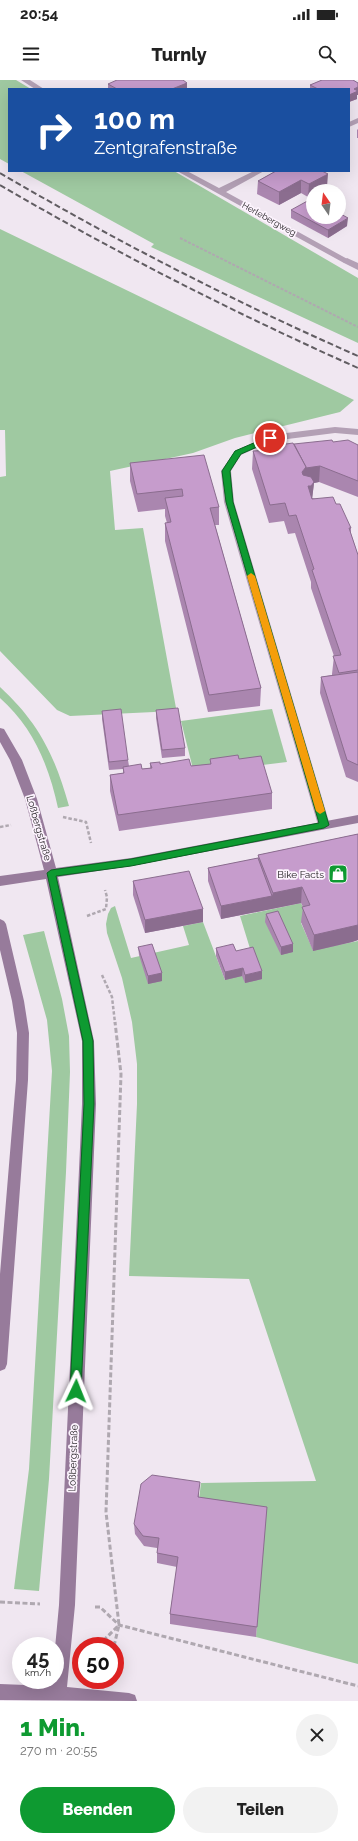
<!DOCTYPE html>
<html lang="de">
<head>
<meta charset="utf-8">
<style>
  :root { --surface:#fff; --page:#f2f2f2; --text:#222; --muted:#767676; --accent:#0e9a31 }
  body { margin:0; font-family:Raleway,sans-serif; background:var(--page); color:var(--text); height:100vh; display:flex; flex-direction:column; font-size:15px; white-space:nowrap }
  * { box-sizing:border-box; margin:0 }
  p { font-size:13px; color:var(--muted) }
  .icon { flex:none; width:22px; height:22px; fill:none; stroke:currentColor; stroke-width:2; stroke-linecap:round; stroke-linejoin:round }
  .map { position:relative; height:1621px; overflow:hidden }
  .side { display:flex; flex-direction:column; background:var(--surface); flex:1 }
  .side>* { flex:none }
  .banner { position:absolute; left:8px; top:8px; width:342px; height:84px; border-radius:0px; box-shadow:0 4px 16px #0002; background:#1a4fa0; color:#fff; overflow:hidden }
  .needle { width:26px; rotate:346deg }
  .fabs { position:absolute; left:306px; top:104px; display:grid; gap:8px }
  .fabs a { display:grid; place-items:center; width:40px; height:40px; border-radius:50%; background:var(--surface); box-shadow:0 4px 16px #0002; font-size:20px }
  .speed { position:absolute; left:12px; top:1557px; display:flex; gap:8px; font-size:20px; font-weight:700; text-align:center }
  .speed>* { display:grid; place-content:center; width:52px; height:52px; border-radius:50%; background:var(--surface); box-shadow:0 4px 16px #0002; line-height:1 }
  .speed small { font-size:10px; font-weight:400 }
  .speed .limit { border:6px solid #d22; background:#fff; color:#111 }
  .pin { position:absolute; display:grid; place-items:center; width:34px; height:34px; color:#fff; margin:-17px; border:2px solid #fff; border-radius:50%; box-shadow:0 1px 4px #0007 }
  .me { position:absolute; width:44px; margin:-22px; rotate:2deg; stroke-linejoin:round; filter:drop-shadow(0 0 3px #0008) }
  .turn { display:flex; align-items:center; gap:14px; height:84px; padding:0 20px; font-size:18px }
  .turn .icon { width:52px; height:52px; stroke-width:2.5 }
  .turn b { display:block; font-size:28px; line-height:34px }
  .round { display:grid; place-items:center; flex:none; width:42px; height:42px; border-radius:21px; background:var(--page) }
  .overview { display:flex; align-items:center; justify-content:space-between; height:68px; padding:0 20px }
  h1 { font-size:24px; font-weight:800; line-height:30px; color:var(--accent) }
  .cta { display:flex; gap:8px; margin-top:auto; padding:8px 20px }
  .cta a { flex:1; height:46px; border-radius:24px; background:var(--accent); color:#fff; font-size:16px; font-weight:800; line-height:46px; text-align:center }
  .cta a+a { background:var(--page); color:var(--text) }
  .status { display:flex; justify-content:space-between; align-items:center; height:28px; padding:0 20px; background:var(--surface); direction:ltr }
  .status svg { height:11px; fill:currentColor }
  header { display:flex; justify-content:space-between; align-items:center; height:52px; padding:0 20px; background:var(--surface); font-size:18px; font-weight:800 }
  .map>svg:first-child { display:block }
  .green { fill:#9fc9a1 }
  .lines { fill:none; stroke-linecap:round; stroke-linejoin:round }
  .path-far2 { stroke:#afa8b0; stroke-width:2; stroke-dasharray:3 1.5; stroke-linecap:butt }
  .path-far1 { stroke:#afa8b0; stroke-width:2.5; stroke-dasharray:3.5 2; stroke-linecap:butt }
  .path { stroke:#afa8b0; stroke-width:3; stroke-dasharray:5 2.5; stroke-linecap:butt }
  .lane { fill:#b3a0b5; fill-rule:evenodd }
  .street { fill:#b3a0b5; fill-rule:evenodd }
  .secondary { fill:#977b9b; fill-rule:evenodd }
  .rail { stroke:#615d62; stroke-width:2; stroke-dasharray:6 3; stroke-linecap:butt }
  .wall { fill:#aa86af }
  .shaded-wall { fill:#8b6d8f }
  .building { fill:#c69ccc; stroke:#8b6d8f }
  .route { fill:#0e9a31; stroke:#096420 }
  .slow { fill:#f59e0b }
  .labels { text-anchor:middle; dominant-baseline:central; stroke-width:3.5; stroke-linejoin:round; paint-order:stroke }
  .far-street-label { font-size:9px; fill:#1d1a1d; stroke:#fdf4fe }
  .street-label { font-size:10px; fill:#1d1a1d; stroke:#fdf4fe }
  .poi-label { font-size:10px; fill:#1d1a1d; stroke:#fdf4fe; text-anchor:end }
</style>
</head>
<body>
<div class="status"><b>20:54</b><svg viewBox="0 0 49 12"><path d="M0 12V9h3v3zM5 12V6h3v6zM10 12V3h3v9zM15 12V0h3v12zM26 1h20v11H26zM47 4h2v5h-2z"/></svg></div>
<header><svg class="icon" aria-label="menu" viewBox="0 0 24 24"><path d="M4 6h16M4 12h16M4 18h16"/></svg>Turnly<svg class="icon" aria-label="search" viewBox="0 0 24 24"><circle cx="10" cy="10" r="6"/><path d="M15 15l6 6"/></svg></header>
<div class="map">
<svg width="358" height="1621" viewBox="0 0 358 1621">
  <rect width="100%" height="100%" fill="#f0e7f1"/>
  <g class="green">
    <path d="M0,0H16L31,9H9V84L0,79Z"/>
    <path d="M21,91H174L358,198V263L151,167L154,164Z"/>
    <path d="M0,149L354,320L340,332L235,358L193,373L110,391L115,450L143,448L176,628L154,632L70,636L57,630L0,571V397L6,396L5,350H0Z"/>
    <path d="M0,607C39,643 55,676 69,726L58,728C49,686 33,647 0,618Z"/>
    <path d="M272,629L287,682L194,693L181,641Z"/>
    <path d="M301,823L309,841L301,843L313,870L358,861V1584L256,1557L266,1437L198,1427L201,1403L316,1401L249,1199L129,1196L137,1024V984L132,942L122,898L107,853L106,844L108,834L111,828L115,826L131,878L189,865L183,846L203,842L225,900L252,875L240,836Z"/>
    <path d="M44,851L62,919L69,956L70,992L66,1092L49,1399L39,1511L14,1509L29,1389L52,991L47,940L23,855Z"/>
  </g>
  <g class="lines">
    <path class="path-far2" d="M180,158L358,247"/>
    <g class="path-far1">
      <path d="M63,737L86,742L91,763"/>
      <path d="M0,747L11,745"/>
      <path d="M87,836L106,829L107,817L105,810"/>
      <path d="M102,895L112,917L115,943"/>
    </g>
    <g class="path">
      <path d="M0,1522L40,1524"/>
      <path d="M95,1527H100L119,1545L358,1606"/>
      <path d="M98,1566L119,1545"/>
      <path d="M114,1566L119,1545L106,1432L121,994L115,942"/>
    </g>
    <path class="lane" d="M347,178L358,183V190L344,183L343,181Z"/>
    <g class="street">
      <path d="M21,0H30L44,9H35Z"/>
      <path d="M358,38V43L349,47V42Z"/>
      <path d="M177,91H187L219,108L254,91H264L226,112L351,181L350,183H344Z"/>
      <path d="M335,347L358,349V355L335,353L272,361L241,375L231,391L234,422L330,745L328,748H320L318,745L224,422L221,391L235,371L270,355Z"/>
    </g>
    <g class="secondary">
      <path d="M0,648L4,649L22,680L37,719L56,788L131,778L358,735V743L131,786L58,797L94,961L96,1024L75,1525L67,1607L129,1613L135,1615L137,1621L0,1620V1604L51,1606L52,1600H55V1568L59,1525L82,1024V961L46,799L0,806V796L44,790L25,719L10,680L0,662Z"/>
      <path d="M0,839L4,841L6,844L24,921L29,953L28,1000L7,1284L5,1289L0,1291V1194L16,1000L17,953L12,921L0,870Z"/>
    </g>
    <g class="rail">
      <path d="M0,93C116,161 235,222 358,276"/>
      <path d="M0,105C116,173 235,233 358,288"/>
    </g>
  </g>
  <g class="wall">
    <path d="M322,0H353L358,3V15H357V19L349,22V9H310V5Z"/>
    <path d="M187,3V9H108V4Z"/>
    <path d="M358,49V58H357V50Z"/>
    <path d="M274,91H322L327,107L308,117L301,113L279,125L257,114L258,101L274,92Z"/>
    <path d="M291,130L347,146L328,158L291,138Z"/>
    <path d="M333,362L358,365V417L319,402L314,403L312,418L336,424L351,448V454L358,475V702L346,697L320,613L321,597L332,595V594L334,576L311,508V502L295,453L288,454L284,441L269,443L252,389L253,371L272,370V366Z"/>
    <path d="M130,383L219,427V445H215L261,608L260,626L208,632L165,461V443H167L165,436V429L138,432L130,401Z"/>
    <path d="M156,630L185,668V676L162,678L156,638Z"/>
    <path d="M102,631L128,680L129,686L142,689L150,688V683L191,686L210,684V679H239L272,713V729L119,751L110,711V695L123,693V689L109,690L102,639Z"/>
    <path d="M358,754V860L352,862L313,871L301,842L303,827L301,823L221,839L208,801V788L258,778V775Z"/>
    <path d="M133,801L203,829V842L145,853L133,815Z"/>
    <path d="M266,834L293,864V872L281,875L265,842Z"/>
    <path d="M138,867L162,893V901L148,904L139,875Z"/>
    <path d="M216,868L236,871L262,891V899L245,903L242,896L225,900L216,876Z"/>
    <path d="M199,1413V1417L267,1427L256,1557L170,1544V1534L177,1487L157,1483V1468L144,1466L135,1454L134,1444Z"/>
  </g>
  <g class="shaded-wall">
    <path d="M187,3V9H172Z"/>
    <path d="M358,7V15H357V19L349,22V15L354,9Z"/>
    <path d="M328,94L327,107L320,111H313V115L308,117L309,104Z"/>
    <path d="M301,100V113L279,125V112Z"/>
    <path d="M348,138L347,146L328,158V150Z"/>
    <path d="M320,386L319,402L314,403L312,420L305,405L302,392L306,387Z"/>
    <path d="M302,807L301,823L221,839V826L272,816L273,813Z"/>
    <path d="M203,829V842L145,853V840Z"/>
    <path d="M358,845V860L352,862L313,871L314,855Z"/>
    <path d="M293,864V872L281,875V867Z"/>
    <path d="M243,888L242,896L225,900V892Z"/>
    <path d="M262,891V899L245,903V895Z"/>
    <path d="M162,893V901L148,904V896Z"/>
  </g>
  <g class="building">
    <path d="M117,0H183L187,3L172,9H117L108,4Z"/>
    <path d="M322,0H353L358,3V7L354,9L358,11L349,15V9H318L310,5Z"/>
    <path d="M276,91H322L328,94L309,104L301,100L279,112L258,101Z"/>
    <path d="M311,119L313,120V137H339V133L348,138L328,150L291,130Z"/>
    <path d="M332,360L333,362L348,360L358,365V401L320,386L306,388V387L294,364Z"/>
    <path d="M293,363L306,387L302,392L303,395L311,397L314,402L311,406H308L312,419L333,417L336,424H340L351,448H349L358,475V590L339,593L333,576L341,575L312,490L314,489L296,435L289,436L285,423L270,425L253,371L274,370L272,366Z"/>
    <path d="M204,375L219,427L210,428L261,608L209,615L165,443L171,442L165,418L183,416L182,409L137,414L130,383Z"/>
    <path d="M358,592V685L347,680L321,597Z"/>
    <path d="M178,628L185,668L162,670L156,630Z"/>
    <path d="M121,629L128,680L109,682L102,631Z"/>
    <path d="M238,675L239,679L261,676L272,713L118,735L110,695L124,693L123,687L141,684L142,689L152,688L150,683L160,682V684L189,679L191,686L211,684L210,679Z"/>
    <path d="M358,754V845L314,855L302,827L310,825L302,807L273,813L258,775Z"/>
    <path d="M258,778L272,816L221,826L208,788Z"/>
    <path d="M189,791L203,829L145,840L133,801Z"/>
    <path d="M278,831L293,864L281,867L266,834Z"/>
    <path d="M152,864L162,893L148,896L138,867Z"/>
    <path d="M233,864L236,871L253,867L262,891L245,895L243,888L225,892L216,868Z"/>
    <path d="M152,1395L200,1402L198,1417L267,1427L257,1547L170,1534L178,1477L157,1473L159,1458L143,1456L134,1444L141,1404Z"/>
  </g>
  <path class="route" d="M270,356L273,357V360L241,374L230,391L233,422L329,745L324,748L131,786L56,796L93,961L94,1024L81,1311L80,1315L76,1317L72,1315L70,1311L84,1024L83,961L47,793L51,790L131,779L319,743L226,422L222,391L235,371Z"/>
  <path class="slow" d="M251,493L255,496L325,731L320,734L316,731L247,496Z"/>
  <defs>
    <symbol id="shop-square" viewBox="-11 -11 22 22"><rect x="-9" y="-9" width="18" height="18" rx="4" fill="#0e9a31" stroke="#fdf4fe"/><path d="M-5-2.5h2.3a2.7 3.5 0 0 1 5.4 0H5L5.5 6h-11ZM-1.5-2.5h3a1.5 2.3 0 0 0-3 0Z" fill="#fff"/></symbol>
  </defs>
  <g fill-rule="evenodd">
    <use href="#shop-square" x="327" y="783" width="22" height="22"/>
  </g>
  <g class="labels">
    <g class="far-street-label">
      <text transform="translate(269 139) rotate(29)">Herlebergweg</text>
    </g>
    <g class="street-label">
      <text transform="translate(39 748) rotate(74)">Loßbergstraße</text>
      <text transform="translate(73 1378) rotate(-88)">Loßbergstraße</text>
    </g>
    <g class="poi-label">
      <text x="324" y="794">Bike Facts</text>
    </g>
  </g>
</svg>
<div class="fabs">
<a><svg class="needle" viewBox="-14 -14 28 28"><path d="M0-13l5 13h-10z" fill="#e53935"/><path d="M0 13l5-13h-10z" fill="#767676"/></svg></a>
</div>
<div class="speed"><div>45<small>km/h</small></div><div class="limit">50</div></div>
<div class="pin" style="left:270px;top:358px;background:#d93025"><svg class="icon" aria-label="arrive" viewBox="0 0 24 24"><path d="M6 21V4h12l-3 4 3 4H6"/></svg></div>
<svg class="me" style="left:76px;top:1311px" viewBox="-20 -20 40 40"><path d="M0-17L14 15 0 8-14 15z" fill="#0e9a31" stroke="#fff" stroke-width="4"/></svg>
<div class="banner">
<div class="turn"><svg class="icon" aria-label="right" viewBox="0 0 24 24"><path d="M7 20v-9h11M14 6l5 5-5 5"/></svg><div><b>100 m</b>Zentgrafenstraße</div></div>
</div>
</div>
<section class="side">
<div class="overview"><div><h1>1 Min.</h1><p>270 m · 20:55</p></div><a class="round"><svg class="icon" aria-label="close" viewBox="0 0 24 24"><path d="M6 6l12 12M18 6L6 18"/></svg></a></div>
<div class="cta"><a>Beenden</a><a>Teilen</a></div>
</section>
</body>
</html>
